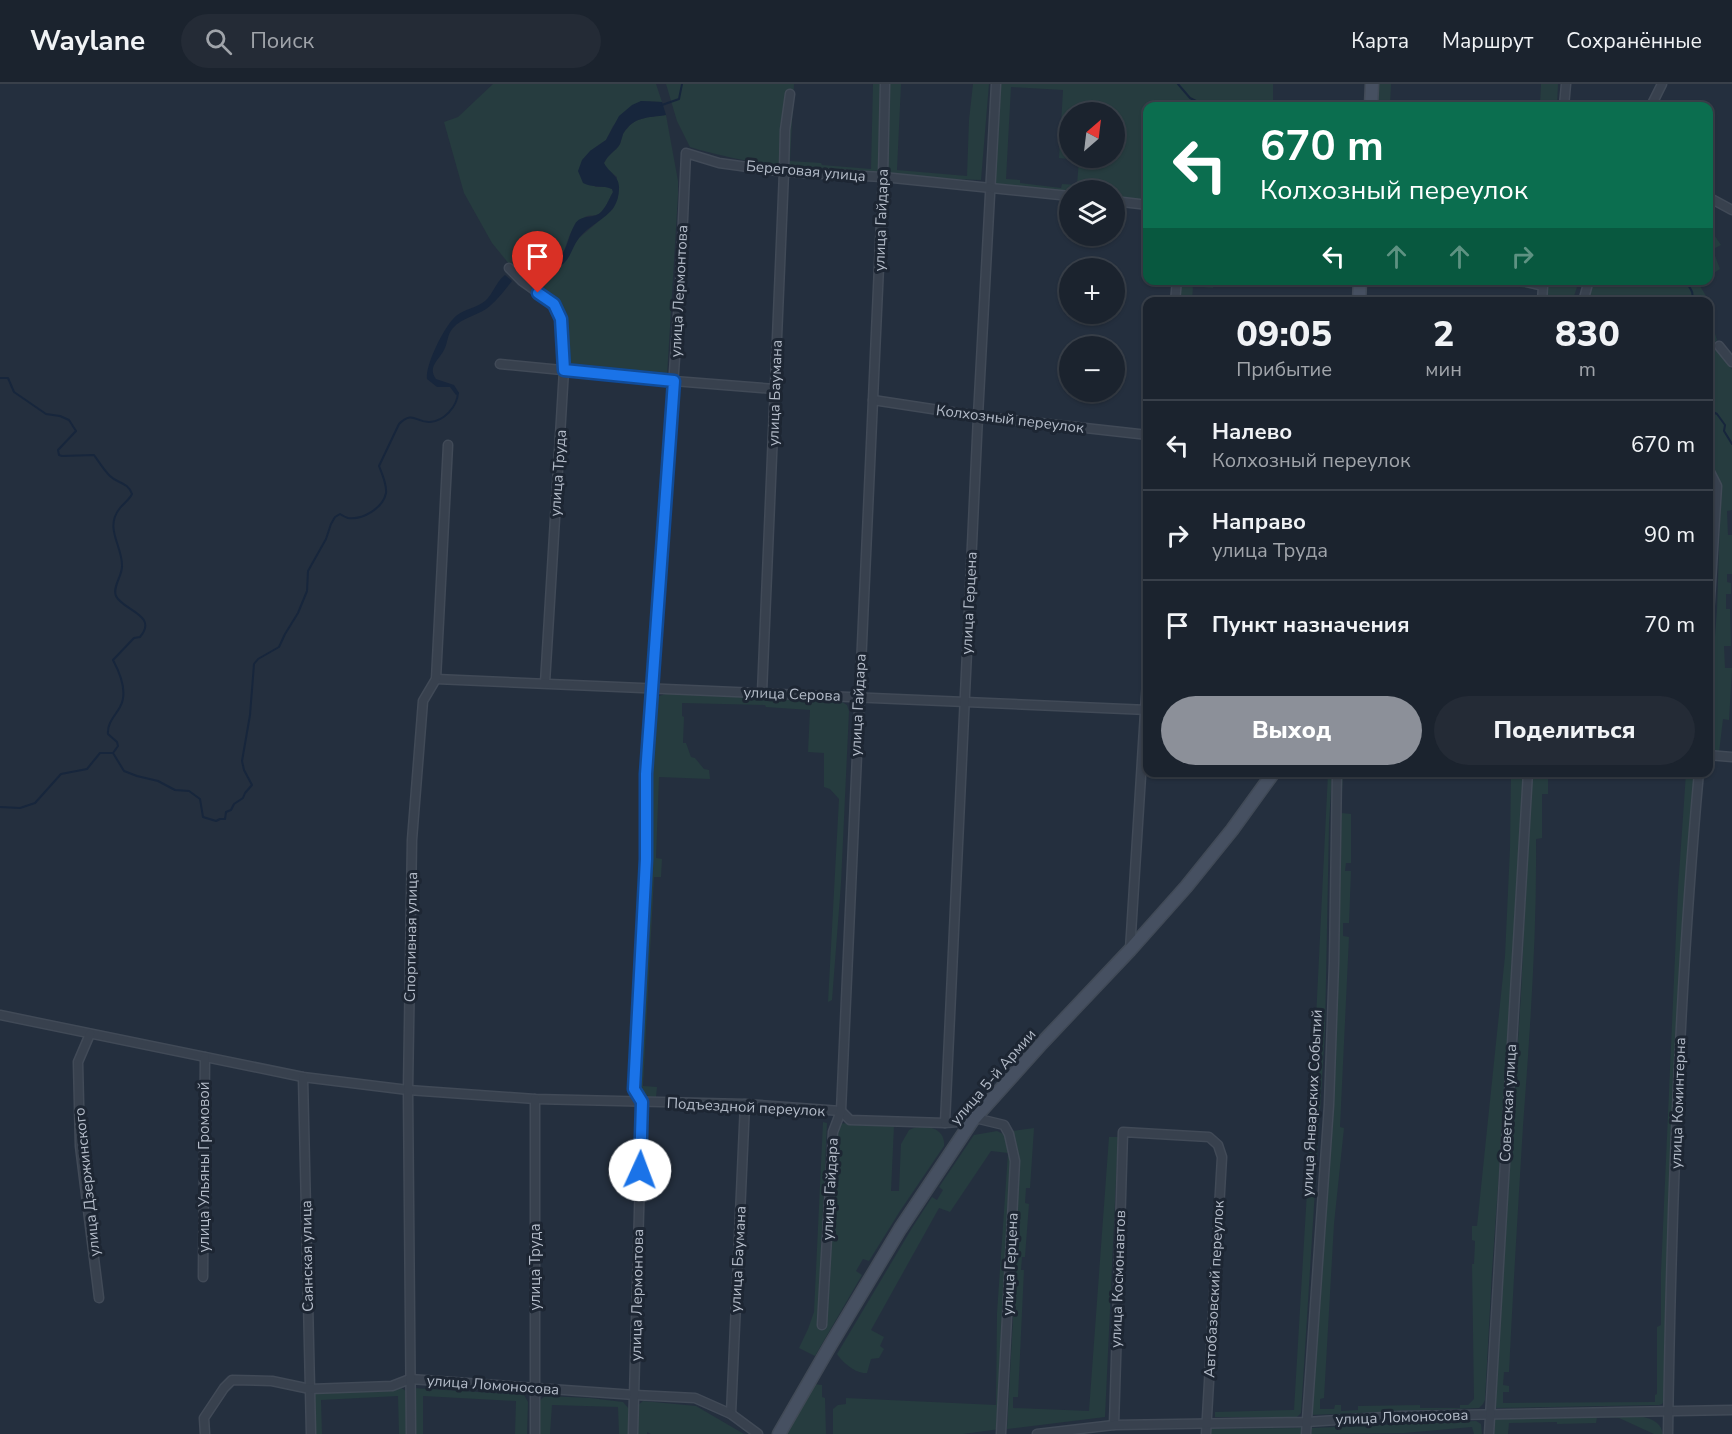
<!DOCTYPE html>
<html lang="ru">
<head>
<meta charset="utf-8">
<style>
  :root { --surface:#1b232e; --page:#242b36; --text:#f1f3f6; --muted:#a0a4aa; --line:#39404a; --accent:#8c9099 }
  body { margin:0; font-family:"Nunito Sans",sans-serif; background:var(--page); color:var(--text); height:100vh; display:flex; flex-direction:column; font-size:22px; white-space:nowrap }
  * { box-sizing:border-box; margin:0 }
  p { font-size:20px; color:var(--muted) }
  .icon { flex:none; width:33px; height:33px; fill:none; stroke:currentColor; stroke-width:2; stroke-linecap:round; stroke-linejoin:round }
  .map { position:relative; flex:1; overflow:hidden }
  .sheet { position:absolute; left:1143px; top:213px; width:570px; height:480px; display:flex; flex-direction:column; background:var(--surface); border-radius:12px; box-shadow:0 2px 4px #0004,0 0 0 2px var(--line) }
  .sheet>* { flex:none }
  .banner { position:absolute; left:1143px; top:18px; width:570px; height:183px; border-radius:12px; box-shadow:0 2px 4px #0004,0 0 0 2px var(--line); background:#0b6e4f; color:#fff; overflow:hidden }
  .needle { width:39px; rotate:28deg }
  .fabs { position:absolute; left:1059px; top:18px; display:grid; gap:12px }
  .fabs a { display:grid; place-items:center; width:66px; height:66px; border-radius:50%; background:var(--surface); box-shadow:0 2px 4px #0004,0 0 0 2px var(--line); font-size:30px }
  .pin { position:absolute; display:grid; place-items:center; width:51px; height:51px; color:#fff; margin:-62px -26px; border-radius:50% 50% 50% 0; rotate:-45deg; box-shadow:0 0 6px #0007 }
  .pin .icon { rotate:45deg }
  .me { position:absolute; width:66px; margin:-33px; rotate:2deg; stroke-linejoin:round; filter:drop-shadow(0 0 4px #0008) }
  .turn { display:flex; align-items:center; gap:21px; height:126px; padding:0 18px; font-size:27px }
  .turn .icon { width:78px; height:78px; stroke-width:2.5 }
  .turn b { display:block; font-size:42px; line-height:51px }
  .lanes { display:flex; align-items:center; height:57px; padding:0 18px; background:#0003; justify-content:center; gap:30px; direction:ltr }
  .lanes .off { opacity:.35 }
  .eta { display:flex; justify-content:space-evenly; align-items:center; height:102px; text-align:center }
  .eta b { font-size:36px; font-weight:800; line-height:42px }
  .cta { display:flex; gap:12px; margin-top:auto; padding:12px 18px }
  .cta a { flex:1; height:69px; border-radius:36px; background:var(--accent); color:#fff; font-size:24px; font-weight:800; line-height:69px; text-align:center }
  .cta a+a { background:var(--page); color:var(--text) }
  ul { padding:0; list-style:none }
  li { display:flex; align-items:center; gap:18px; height:90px; padding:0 18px; border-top:2px solid var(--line) }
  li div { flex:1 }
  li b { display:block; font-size:22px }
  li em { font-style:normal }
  header { display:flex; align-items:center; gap:36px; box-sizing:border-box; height:84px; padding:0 30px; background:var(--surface); border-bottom:2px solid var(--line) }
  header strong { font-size:28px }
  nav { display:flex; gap:33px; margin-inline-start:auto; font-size:21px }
  .search { width:420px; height:54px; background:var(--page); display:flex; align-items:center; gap:15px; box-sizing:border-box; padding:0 21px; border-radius:33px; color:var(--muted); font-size:22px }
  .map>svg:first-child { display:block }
  .green { fill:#263c3f; fill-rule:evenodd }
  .water { fill:#17263c }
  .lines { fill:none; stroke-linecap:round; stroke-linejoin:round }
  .stream { stroke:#17263c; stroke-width:2 }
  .street-casing { stroke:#414a57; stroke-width:11 }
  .secondary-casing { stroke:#414a57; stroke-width:15 }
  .street { stroke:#38414e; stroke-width:8 }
  .secondary { stroke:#465061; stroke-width:12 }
  .route-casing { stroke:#114b97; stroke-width:15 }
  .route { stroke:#1a73e8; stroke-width:10 }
  .labels { text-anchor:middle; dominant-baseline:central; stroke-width:6; stroke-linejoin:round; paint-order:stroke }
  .street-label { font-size:15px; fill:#b4bcc9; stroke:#1d2633 }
</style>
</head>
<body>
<header>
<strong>Waylane</strong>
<div class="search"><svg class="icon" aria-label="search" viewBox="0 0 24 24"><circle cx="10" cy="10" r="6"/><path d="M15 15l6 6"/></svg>Поиск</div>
<nav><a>Карта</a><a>Маршрут</a><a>Сохранённые</a></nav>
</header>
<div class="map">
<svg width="1732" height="1350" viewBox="0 0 1732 1350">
  <rect width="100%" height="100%" fill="#242f3e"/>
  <g class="green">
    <path d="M493,0H656L662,18L641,17L613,42L606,56L590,67L595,103H607L612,105L613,108C609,115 606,124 600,129C597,132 592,131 587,132C582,134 576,140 573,145C564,158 567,178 546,180C540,173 536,173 526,174L514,186L492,159L464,109L444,38L458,33Z"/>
    <path d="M666,0H794L790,77L821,79L822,81L871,85L873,0H901L897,86L967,92L969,36L973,0H989L981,96C887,92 791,91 700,66L690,63L677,37Z"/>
    <path d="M997,0H1273V17L1268,19V22H1148L1147,119L1115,116L1114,106H1070L1069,111L994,102ZM1011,3L1063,6L1059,74L1079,76L1077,101L1062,100L1061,104L1020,99V96L1006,95ZM1070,28H1114V74H1070Z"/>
    <path d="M1377,0H1391L1390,22H1375Z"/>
    <path d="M1541,0H1558L1557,22H1540Z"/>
    <path d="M666,31L678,97V111L667,292L663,294L571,283L566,277C566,263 569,239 561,226C552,211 533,201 518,191L526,183L532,180L540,185L550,186L579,154L613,125L617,93L606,84L604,79C608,70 616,67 620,60C621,57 622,53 623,50C634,32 647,34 666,31Z"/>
    <path d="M1708,142L1721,161L1715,164L1714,169L1720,185L1709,192Z"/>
    <path d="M1591,196L1702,197L1700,202L1706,212L1707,217L1585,218Z"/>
    <path d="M1178,197H1213V204L1193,202L1192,217L1176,218Z"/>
    <path d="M1482,197H1579L1572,218L1537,217L1538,206Z"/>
    <path d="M1708,228L1717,256L1712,261L1732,285V426L1727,427L1728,451H1732V490H1727V498L1731,499V510H1726V525H1730L1731,562H1724L1725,584H1732V586L1729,636L1723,635L1719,669L1708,668L1709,628L1717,526L1721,405L1709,375Z"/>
    <path d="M669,609L842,618L847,621L849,627L841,799L832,916L828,918L839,715L830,705L824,703V669L808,668L810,626L766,623L765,621L682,619V632L684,633L683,659H686L691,673L695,674L704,685L709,686L710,695L659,693L656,774L662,775L661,793H654L643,1002L657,1003L656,1013C646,1013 640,1009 637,999L650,767L651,649L655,618L659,612Z"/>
    <path d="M1328,689H1332L1329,740L1325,947L1301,1329L1297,1333H1215V1328L1294,1326L1310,1057Z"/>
    <path d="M1339,689H1343L1341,729L1351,730V779H1346L1345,787H1351L1349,839H1343V852L1349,853L1340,1043L1344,1044L1334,1140L1324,1314L1320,1315V1325H1334L1335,1321H1341V1327L1358,1326V1322L1420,1321V1324H1460V1321H1468L1474,1315L1472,1180H1474L1475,1157L1472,1156V1142H1477L1505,872L1510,764L1511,689H1523L1514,878L1492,1187L1485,1316L1483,1320L1479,1324L1311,1331L1332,1021Z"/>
    <path d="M1531,689H1548V710H1542V754L1536,755C1537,850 1530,947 1523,1042C1518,1124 1513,1206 1509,1288H1504L1503,1301L1509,1302V1308H1503V1319L1655,1318V1311L1657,1310V1243L1661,1241V1188L1678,805L1686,689H1694C1678,898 1670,1107 1664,1317L1662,1320L1659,1321L1494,1324L1521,910Z"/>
    <path d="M823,1038L827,1039L821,1167H831L837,1039L894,1042L891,1107H899L901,1060L909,1046C923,1039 946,1043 944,1062L900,1127L869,1177L863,1175L856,1187L862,1191L815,1272L799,1264L808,1245L814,1228Z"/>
    <path d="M1034,1044L1030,1104H1026L1025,1119L1029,1120L1025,1173H1022L1021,1186H1024L1018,1313H1013V1324L1089,1327L1109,1053H1118L1105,1333L1007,1345L1014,1216L1017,1134V1073L1012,1047Z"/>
    <path d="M997,1047L1005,1051L1013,1071L1000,1345L963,1350H833V1325L838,1321L846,1320V1314L996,1321L997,1229L1008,1069L991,1067L950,1128L939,1124L871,1246L884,1253L880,1262L884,1265L879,1274L871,1275L867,1289C856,1290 843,1279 837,1270L912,1144L932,1113L937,1116L943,1106L939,1103L974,1051Z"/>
    <path d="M813,1300L822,1301V1313L825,1314L826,1350H785Z"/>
    <path d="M400,1303L406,1307L407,1350H399L398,1312L321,1316L322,1350H312L311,1309Z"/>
    <path d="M413,1304L524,1311L528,1318L527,1350H515L516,1317L423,1312V1350H413Z"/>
    <path d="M546,1312L590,1314L623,1318L630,1326L629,1350H619L618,1323L552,1321L550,1350H533C534,1335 531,1320 546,1312Z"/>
    <path d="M643,1317L696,1322L744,1350H651L647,1348V1350H636L637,1322Z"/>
    <path d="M1621,1331C1636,1332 1660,1331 1663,1350H1654L1619,1334L1597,1333L1596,1339L1557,1340V1338L1509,1339L1508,1350H1493V1335Z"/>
    <path d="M1476,1337L1481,1340L1482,1350H1474L1472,1343L1404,1349L1311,1350L1312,1344Z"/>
    <path d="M1302,1344V1350H1209V1345Z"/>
  </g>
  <g class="water">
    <path d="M641,17L662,18L666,31C647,34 634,32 623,50C622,53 621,57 620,60C616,67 608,70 604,79C609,89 620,92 619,105C619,112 617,118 614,123C605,136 589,141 579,154C571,164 571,177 558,183C547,188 542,184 532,180L526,183L518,191L514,186L526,174C535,173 540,173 546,180C568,177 566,155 575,140C581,130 593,135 600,129C606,124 609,115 613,108L612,105C603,101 592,104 583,99L578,87L582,76L590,67L606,56L619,32L632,21Z"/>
    <path d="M505,191L512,197C504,207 496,218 486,225C475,232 462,234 453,244C447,250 448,259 444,266C439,276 427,283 436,295L454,301L459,309L456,311L450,303H437L427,295C425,281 445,241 456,232C464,225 477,224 485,217C494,209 495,199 505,191Z"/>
  </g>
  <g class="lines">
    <g class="stream">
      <path d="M1178,0L1190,14L1196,17L1200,22"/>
      <path d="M662,21L679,15L682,0"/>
      <path d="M1591,198L1607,200L1610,196"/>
      <path d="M1687,218L1689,213L1692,216C1694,205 1690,207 1687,198L1688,196"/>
      <path d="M0,294H8L14,308L46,330L60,332L69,336L76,347L58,366L59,371L62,372L94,371C99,378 104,386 110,392C118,400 128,398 132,410C129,416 124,419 120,424C104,444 122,461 122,481C123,491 112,503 116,512C122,526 159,531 140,553L134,554L113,576C120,589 128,609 120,623C115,632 107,639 108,650L117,658L118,662L113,669L124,687L137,692L158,697L175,706L189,707L200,715L203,733L216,737L220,735H225L226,728L231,726L234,720L243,714L245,709L252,701L244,686L242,677L250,631L254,580L258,575L279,563L285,550L298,529L307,507L308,487L326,455L331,440L335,433L340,430C343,432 345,433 348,434C363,436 383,424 386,409C387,400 382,390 379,382L399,340C413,326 416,339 430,338C444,337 457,323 458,309"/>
      <path d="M1708,320L1713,328L1717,330L1725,341L1724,347L1732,360"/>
      <path d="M0,723L20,724L35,719L61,690L87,685L100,669H113"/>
    </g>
    <defs>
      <g id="street">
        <path d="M1564,22L1566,0"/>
        <path d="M1651,22L1662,0"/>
        <path d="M1708,113L1732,126"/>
        <path d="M1114,117L1148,121"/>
        <path d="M509,184L522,197L554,220L561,235L564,286L545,599"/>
        <path d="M1519,196L1543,202L1542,218"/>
        <path d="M1175,218L1177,196"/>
        <path d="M1583,218L1589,196"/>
        <path d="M1719,262L1732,278"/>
        <path d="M500,280L674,297L775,305"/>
        <path d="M873,316L978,332L1148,351"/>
        <path d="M1708,384L1717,402L1708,547"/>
        <path d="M436,595L1148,626"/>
        <path d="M762,609L784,88L785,46L790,10"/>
        <path d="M1708,671L1732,673"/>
        <path d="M1130,866L1148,581"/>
        <path d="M0,931L303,993L408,1006L535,1015L745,1020L841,1027L850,1036L945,1039L972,1037"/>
        <path d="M90,950L78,978L80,1062L99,1214"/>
        <path d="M303,993L311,1350"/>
        <path d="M975,1034L1004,1041L1009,1050L1015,1077L1001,1350"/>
        <path d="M945,1039L978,332L996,0"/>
        <path d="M203,1193L205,973"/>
        <path d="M822,1241L833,1048L841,1027L883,93L885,0"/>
        <path d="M731,1330L745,1020"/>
        <path d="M1114,1341L1123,1048L1209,1053L1218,1061L1222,1073L1206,1350"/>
        <path d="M205,1350L204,1334L224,1304L232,1296L272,1297L310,1305L392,1302L410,1295L635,1311L695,1314L731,1330L758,1350"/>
        <path d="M411,1350L408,1006L412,756L423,617L436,595L448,361"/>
        <path d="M535,1350V1015"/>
        <path d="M633,1350L642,1018L634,1005L646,775V689L680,202L686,69L719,79L784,88L883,93L1070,112"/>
        <path d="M1037,1350L1114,1341L1306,1338L1400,1332L1732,1326"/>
        <path d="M1306,1350L1329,1021L1334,879L1337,688"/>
        <path d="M1489,1350L1528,688"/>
        <path d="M1668,1350C1671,1129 1679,908 1699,688"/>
      </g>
      <g id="secondary">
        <path d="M1371,22L1372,0"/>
        <path d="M1359,218L1360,196"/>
        <path d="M779,1350L831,1260L900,1145L972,1037L1042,959L1130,866L1186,803L1232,746L1274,688"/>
      </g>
    </defs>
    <use href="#street" class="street-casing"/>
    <use href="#secondary" class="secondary-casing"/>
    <use href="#street" class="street"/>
    <use href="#secondary" class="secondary"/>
  </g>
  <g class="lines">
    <defs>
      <path id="route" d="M538,209L554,220L561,235L564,286L674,297L646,690V775L634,1005L642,1018L640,1086"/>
    </defs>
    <use href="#route" class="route-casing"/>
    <use href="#route" class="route"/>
  </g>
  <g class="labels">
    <g class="street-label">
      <text transform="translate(806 87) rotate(5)">Береговая улица</text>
      <text transform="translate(881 136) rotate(-88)">улица Гайдара</text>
      <text transform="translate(679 207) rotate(-87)">улица Лермонтова</text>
      <text transform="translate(775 309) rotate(-88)">улица Баумана</text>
      <text transform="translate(1010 335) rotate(7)">Колхозный переулок</text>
      <text transform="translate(558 389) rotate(-86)">улица Труда</text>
      <text transform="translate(969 519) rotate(-87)">улица Герцена</text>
      <text transform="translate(792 610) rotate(2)">улица Серова</text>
      <text transform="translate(858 621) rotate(-87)">улица Гайдара</text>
      <text transform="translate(411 853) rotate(-89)">Спортивная улица</text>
      <text transform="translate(993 993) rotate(-49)">улица 5-й Армии</text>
      <text transform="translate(1312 1019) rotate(-87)">улица Январских Событий</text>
      <text transform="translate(1508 1019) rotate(-87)">Советская улица</text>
      <text transform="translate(1678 1019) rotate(-88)">улица Коминтерна</text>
      <text transform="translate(746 1023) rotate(3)">Подъездной переулок</text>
      <text transform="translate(204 1083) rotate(-90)">улица Ульяны Громовой</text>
      <text transform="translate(87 1098) rotate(-96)">улица Дзержинского</text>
      <text transform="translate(830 1105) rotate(-87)">улица Гайдара</text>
      <text transform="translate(307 1172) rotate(-91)">Саянская улица</text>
      <text transform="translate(738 1175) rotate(-87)">улица Баумана</text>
      <text transform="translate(1010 1180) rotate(-87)">улица Герцена</text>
      <text transform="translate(535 1183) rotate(-90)">улица Труда</text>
      <text transform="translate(1118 1195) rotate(-88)">улица Космонавтов</text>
      <text transform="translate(1214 1205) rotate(-87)">Автобазовский переулок</text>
      <text transform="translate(637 1211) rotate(-89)">улица Лермонтова</text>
      <text transform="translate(493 1301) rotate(4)">улица Ломоносова</text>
      <text transform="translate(1402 1333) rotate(-2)">улица Ломоносова</text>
    </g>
  </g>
</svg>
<div class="fabs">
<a><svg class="needle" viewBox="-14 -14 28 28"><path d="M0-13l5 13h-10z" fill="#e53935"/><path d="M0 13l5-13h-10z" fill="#a0a4aa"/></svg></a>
<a><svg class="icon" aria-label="layers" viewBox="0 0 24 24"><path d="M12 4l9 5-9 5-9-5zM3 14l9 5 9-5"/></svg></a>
<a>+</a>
<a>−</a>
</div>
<div class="pin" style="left:538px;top:209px;background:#d93025"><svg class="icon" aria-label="arrive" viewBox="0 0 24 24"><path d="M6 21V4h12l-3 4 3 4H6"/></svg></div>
<svg class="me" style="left:640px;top:1086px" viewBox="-20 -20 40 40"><circle r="19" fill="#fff"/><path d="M0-13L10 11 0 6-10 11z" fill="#1a73e8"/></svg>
<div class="banner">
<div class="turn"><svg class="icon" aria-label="left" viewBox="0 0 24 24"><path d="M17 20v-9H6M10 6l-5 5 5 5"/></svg><div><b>670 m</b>Колхозный переулок</div></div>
<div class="lanes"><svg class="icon" aria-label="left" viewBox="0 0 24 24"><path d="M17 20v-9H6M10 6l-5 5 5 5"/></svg><svg class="icon off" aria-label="ahead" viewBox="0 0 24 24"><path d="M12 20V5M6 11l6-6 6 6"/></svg><svg class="icon off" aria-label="ahead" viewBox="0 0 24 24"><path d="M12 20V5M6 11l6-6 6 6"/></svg><svg class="icon off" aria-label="right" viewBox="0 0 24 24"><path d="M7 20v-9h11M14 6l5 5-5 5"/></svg></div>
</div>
<section class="sheet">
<div class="eta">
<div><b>09:05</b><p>Прибытие</p></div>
<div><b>2</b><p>мин</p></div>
<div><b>830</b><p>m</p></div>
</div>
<ul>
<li><svg class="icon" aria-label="left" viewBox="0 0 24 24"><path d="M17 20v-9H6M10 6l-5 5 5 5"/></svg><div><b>Налево</b><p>Колхозный переулок</p></div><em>670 m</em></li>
<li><svg class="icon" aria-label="right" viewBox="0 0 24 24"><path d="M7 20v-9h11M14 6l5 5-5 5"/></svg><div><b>Направо</b><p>улица Труда</p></div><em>90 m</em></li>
<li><svg class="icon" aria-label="arrive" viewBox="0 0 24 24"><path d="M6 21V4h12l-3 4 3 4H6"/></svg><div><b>Пункт назначения</b></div><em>70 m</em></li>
</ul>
<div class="cta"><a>Выход</a><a>Поделиться</a></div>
</section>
</div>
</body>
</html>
